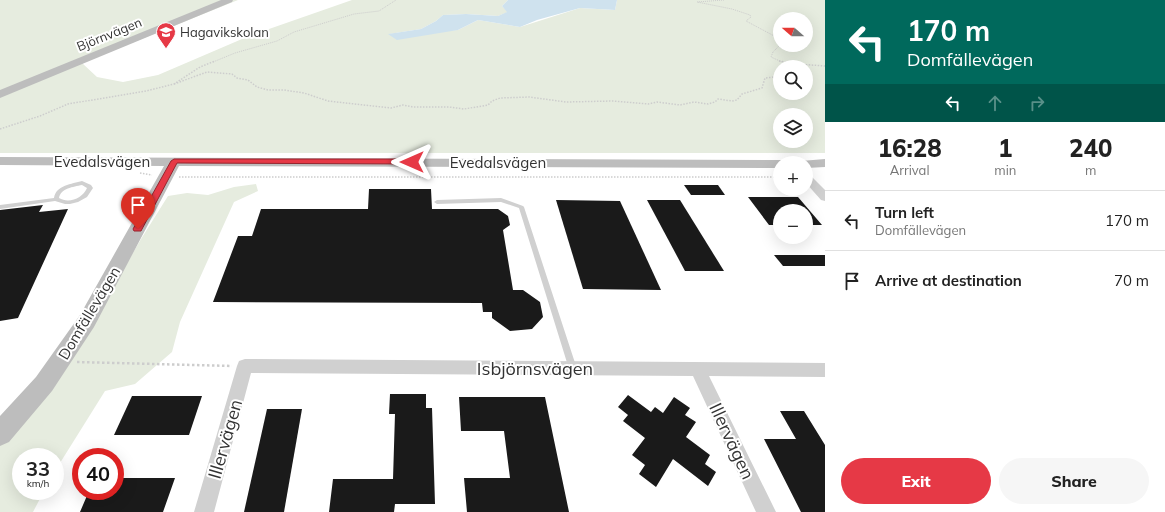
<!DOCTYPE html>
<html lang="en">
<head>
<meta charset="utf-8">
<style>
  :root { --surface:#fff; --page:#f6f6f6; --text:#222; --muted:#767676; --line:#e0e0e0; --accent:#e63946 }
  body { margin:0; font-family:Mulish,sans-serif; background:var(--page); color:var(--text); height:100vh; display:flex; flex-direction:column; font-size:15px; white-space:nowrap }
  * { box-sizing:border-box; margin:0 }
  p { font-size:13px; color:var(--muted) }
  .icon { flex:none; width:22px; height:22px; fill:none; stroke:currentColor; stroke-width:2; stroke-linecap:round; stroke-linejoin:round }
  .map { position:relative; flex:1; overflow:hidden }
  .panel { display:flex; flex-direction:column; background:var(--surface); width:340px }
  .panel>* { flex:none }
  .top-card { background:#00695c; color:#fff; overflow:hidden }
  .needle { width:26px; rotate:290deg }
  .tools { position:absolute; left:773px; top:12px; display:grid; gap:8px }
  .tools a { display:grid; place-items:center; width:40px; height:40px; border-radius:50%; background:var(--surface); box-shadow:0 4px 16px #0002; font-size:20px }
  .speed { position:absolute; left:12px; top:448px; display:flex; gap:8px; font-size:20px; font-weight:700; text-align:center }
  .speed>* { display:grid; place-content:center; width:52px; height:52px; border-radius:50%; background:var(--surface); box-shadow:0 4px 16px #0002; line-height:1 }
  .speed small { font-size:10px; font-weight:400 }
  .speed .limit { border:6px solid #d22; background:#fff; color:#111 }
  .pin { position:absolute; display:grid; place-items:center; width:34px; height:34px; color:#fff; margin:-41px -17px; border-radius:50% 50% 50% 0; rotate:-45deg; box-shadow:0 0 4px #0007 }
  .pin .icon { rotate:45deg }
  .me { position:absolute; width:44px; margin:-22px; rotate:270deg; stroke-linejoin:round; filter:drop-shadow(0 0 3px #0008) }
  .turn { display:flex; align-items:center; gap:14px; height:84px; padding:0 16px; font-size:18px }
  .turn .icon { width:52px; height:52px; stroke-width:2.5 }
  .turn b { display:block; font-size:28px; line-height:34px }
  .lanes { display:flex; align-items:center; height:38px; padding:0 16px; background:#0003; justify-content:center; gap:20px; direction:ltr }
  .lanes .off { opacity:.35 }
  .eta { display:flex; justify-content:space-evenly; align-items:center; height:68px; text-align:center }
  .eta b { font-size:24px; font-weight:800; line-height:28px }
  .button { display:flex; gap:8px; margin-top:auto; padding:8px 16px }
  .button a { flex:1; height:46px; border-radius:24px; background:var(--accent); color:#fff; font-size:16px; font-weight:800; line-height:46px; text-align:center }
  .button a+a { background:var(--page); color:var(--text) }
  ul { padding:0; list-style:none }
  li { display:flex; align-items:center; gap:12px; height:60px; padding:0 16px; border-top:1px solid var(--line) }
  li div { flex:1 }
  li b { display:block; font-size:15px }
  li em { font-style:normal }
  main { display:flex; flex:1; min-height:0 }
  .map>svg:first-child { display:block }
  .green { fill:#e6ecdf; fill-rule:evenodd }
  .water { fill:#cfe2ee }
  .building { fill:#1a1a1a }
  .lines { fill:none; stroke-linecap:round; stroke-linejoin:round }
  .path-far2 { stroke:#cdcdcd; stroke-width:1; stroke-dasharray:1 1; stroke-linecap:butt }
  .path-far1 { stroke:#cdcdcd; stroke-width:1.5; stroke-dasharray:1.5 1.5; stroke-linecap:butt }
  .path { stroke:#cdcdcd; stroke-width:2.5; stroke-dasharray:2.5 2.5; stroke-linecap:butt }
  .lane { fill:#d0d0d0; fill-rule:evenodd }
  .street { fill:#d0d0d0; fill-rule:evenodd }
  .secondary { fill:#bdbdbd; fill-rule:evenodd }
  .route { fill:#e63946; stroke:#96252e }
  .labels { text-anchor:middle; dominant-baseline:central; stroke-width:4; stroke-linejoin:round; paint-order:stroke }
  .far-poi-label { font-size:13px; fill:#333; stroke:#fff; text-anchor:start }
  .far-street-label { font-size:13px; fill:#333; stroke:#fff }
  .street-label { font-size:15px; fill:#333; stroke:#fff }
  .near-street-label { font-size:18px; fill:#333; stroke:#fff }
</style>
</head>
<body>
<main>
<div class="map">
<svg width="825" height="512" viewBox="0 0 825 512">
  <rect width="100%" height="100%" fill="#fff"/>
  <g class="green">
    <path d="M0,0H238L82,63L97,77L123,82L158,75L249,36L352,0H508L502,6L508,12L498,16L466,14L443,15L436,21L421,29L389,34L458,30L478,20L520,27L580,8L615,10L617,0H825V153H0ZM780,19H806V45H780ZM780,67H806V93H780ZM780,115H806V141H780Z"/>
    <path d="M256,184L258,191L234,202L180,322L172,352L135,384L105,391L55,471V457H21V491H44L33,512H0V443L93,322L141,239L168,196L187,193L208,195L234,187Z"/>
  </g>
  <path class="water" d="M508,0H617L615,10L580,8L537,20L520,27L478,20L458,30L397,40L388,34L421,29L436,21L443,15L466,14L498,16L507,12L502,6Z"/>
  <g class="building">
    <path d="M684,185H718L725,195H691Z"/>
    <path d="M369,189H431L432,209H498L508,216L510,225L503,230L513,290H523L540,302L543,317L532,329L510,331L492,318V312H483L482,303L213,302L238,236H252L261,209H368Z"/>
    <path d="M748,197H798L822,225H806V211H780V225H769Z"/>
    <path d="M556,200L620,201L661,290L583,289Z"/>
    <path d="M647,200H680L724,271H685Z"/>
    <path d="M43,205L39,212L68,209L18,318L0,321V210Z"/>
    <path d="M774,255H825V266H783Z"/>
    <path d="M390,394H426V408H432L435,504H395L394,512H329L333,479H393L395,414H389Z"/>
    <path d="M628,395L651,412L655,407L663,413L674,397L690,408L685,415L696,422L686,437L710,455L705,464L716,472L708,486L673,459L656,487L639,474L645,465L632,455L645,438L623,421L628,415L618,407Z"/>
    <path d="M132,396H202L189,435H114Z"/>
    <path d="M459,397H545L569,512H467L464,478H510L504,431H461Z"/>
    <path d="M267,409H302L284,512H244Z"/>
    <path d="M780,411H804L825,445V512H801L764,439H796Z"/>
    <path d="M115,478H175L163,512H80L89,491H115Z"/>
  </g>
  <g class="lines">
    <g class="path-far2">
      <path d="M724,0L697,2L732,9L750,15L751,17L746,21L778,38L780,43"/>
      <path d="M780,45L773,52L771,57L782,62"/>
      <path d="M213,62L235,53L277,41L294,32L354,14L379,11L396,0"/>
    </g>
    <g class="path-far1">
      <path d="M779,61L797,64L825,66"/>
      <path d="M174,84L207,72L232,74L237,78L248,80L257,87L268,90H284L304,93L328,101L391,108L403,105L413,107H449L464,109L488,105L492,101L500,98L529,97L566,102L613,101L648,104L657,102L680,105L694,102L708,104L715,102L718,99L732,101L737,100L742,94L762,88L765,78L774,77L780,74"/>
      <path d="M0,129L40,116L68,104L146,91L174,84L200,67L215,61"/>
      <path d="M140,173L152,175"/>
      <path d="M179,177H780"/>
    </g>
    <path class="path" d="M77,362L232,366"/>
    <g class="lane">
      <path d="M82,181L91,185L93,188L87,197L78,202L70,204H65L55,201L0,209V205L54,198C56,185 72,184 82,181ZM82,185L87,188C83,198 69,204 59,198C61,188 73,187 82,185Z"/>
      <path d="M501,198L523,206L524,207L577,369L576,371L573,372L570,371L569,369L519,208L501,202L437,204L434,202L437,200Z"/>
    </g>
    <g class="street">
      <path d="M806,174L810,175L825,190V201L821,200L806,183Z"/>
      <path d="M245,359L825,363V377L709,376L776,512H756L693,376L251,373L214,512H194L237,366L239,361Z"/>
    </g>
    <g class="secondary">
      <path d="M221,0H233L232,2L0,98V90Z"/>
      <path d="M0,157L780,160L785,161L787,163H780V168L179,166L94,327L52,391L9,442L0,446V416L36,377L80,315L164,166L0,165Z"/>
      <path d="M825,159V167L806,168V163H799L801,161Z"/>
    </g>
  </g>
  <path class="route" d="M174,159H412L415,162L412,164L177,163L141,231H134L133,229L171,161Z"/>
  <defs>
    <symbol id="school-pin" viewBox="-11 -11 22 30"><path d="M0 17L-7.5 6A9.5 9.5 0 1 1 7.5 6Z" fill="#e63946" stroke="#fff"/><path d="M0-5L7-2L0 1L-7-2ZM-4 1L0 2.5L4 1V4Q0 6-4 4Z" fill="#fff"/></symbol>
  </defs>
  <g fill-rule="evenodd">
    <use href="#school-pin" x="155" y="21" width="22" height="30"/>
  </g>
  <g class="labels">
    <g class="far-poi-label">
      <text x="180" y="32">Hagavikskolan</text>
    </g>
    <g class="far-street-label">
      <text transform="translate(109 34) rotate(-22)">Björnvägen</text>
    </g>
    <g class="street-label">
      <text x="102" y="161">Evedalsvägen</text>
      <text x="498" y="162">Evedalsvägen</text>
      <text transform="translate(89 313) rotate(-59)">Domfällevägen</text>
    </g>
    <g class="near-street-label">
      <text x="535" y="368">Isbjörnsvägen</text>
      <text transform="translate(225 439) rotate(-74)">Illervägen</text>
      <text transform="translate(732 441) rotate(65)">Illervägen</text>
    </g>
  </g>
</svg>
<div class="tools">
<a><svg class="needle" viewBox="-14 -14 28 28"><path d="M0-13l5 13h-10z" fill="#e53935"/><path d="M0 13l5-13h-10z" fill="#767676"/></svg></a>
<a><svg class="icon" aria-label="search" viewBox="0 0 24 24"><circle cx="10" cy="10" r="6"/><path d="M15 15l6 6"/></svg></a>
<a><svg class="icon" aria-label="layers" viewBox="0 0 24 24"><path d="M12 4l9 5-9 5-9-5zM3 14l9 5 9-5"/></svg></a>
<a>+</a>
<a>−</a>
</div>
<div class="speed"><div>33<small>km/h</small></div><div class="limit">40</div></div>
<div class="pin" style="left:138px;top:229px;background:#d93025"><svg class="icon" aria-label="arrive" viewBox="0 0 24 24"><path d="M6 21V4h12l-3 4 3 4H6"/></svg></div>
<svg class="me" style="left:412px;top:162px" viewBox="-20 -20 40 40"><path d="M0-17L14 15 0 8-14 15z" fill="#e63946" stroke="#fff" stroke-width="4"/></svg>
</div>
<section class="panel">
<div class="top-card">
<div class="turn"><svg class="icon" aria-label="left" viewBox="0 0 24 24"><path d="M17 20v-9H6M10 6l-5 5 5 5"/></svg><div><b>170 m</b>Domfällevägen</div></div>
<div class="lanes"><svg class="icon" aria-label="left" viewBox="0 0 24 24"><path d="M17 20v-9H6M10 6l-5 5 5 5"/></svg><svg class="icon off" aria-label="ahead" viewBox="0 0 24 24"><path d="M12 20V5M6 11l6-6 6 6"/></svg><svg class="icon off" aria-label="right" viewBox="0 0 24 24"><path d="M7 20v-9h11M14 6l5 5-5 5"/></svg></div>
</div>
<div class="eta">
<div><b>16:28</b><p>Arrival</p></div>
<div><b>1</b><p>min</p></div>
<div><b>240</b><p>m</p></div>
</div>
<ul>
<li><svg class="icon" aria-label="left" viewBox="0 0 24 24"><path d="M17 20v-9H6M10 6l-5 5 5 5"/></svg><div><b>Turn left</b><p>Domfällevägen</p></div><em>170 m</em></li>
<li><svg class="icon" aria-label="arrive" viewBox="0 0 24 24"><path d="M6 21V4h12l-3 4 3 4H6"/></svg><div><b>Arrive at destination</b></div><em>70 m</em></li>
</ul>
<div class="button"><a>Exit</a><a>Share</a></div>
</section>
</main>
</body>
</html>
